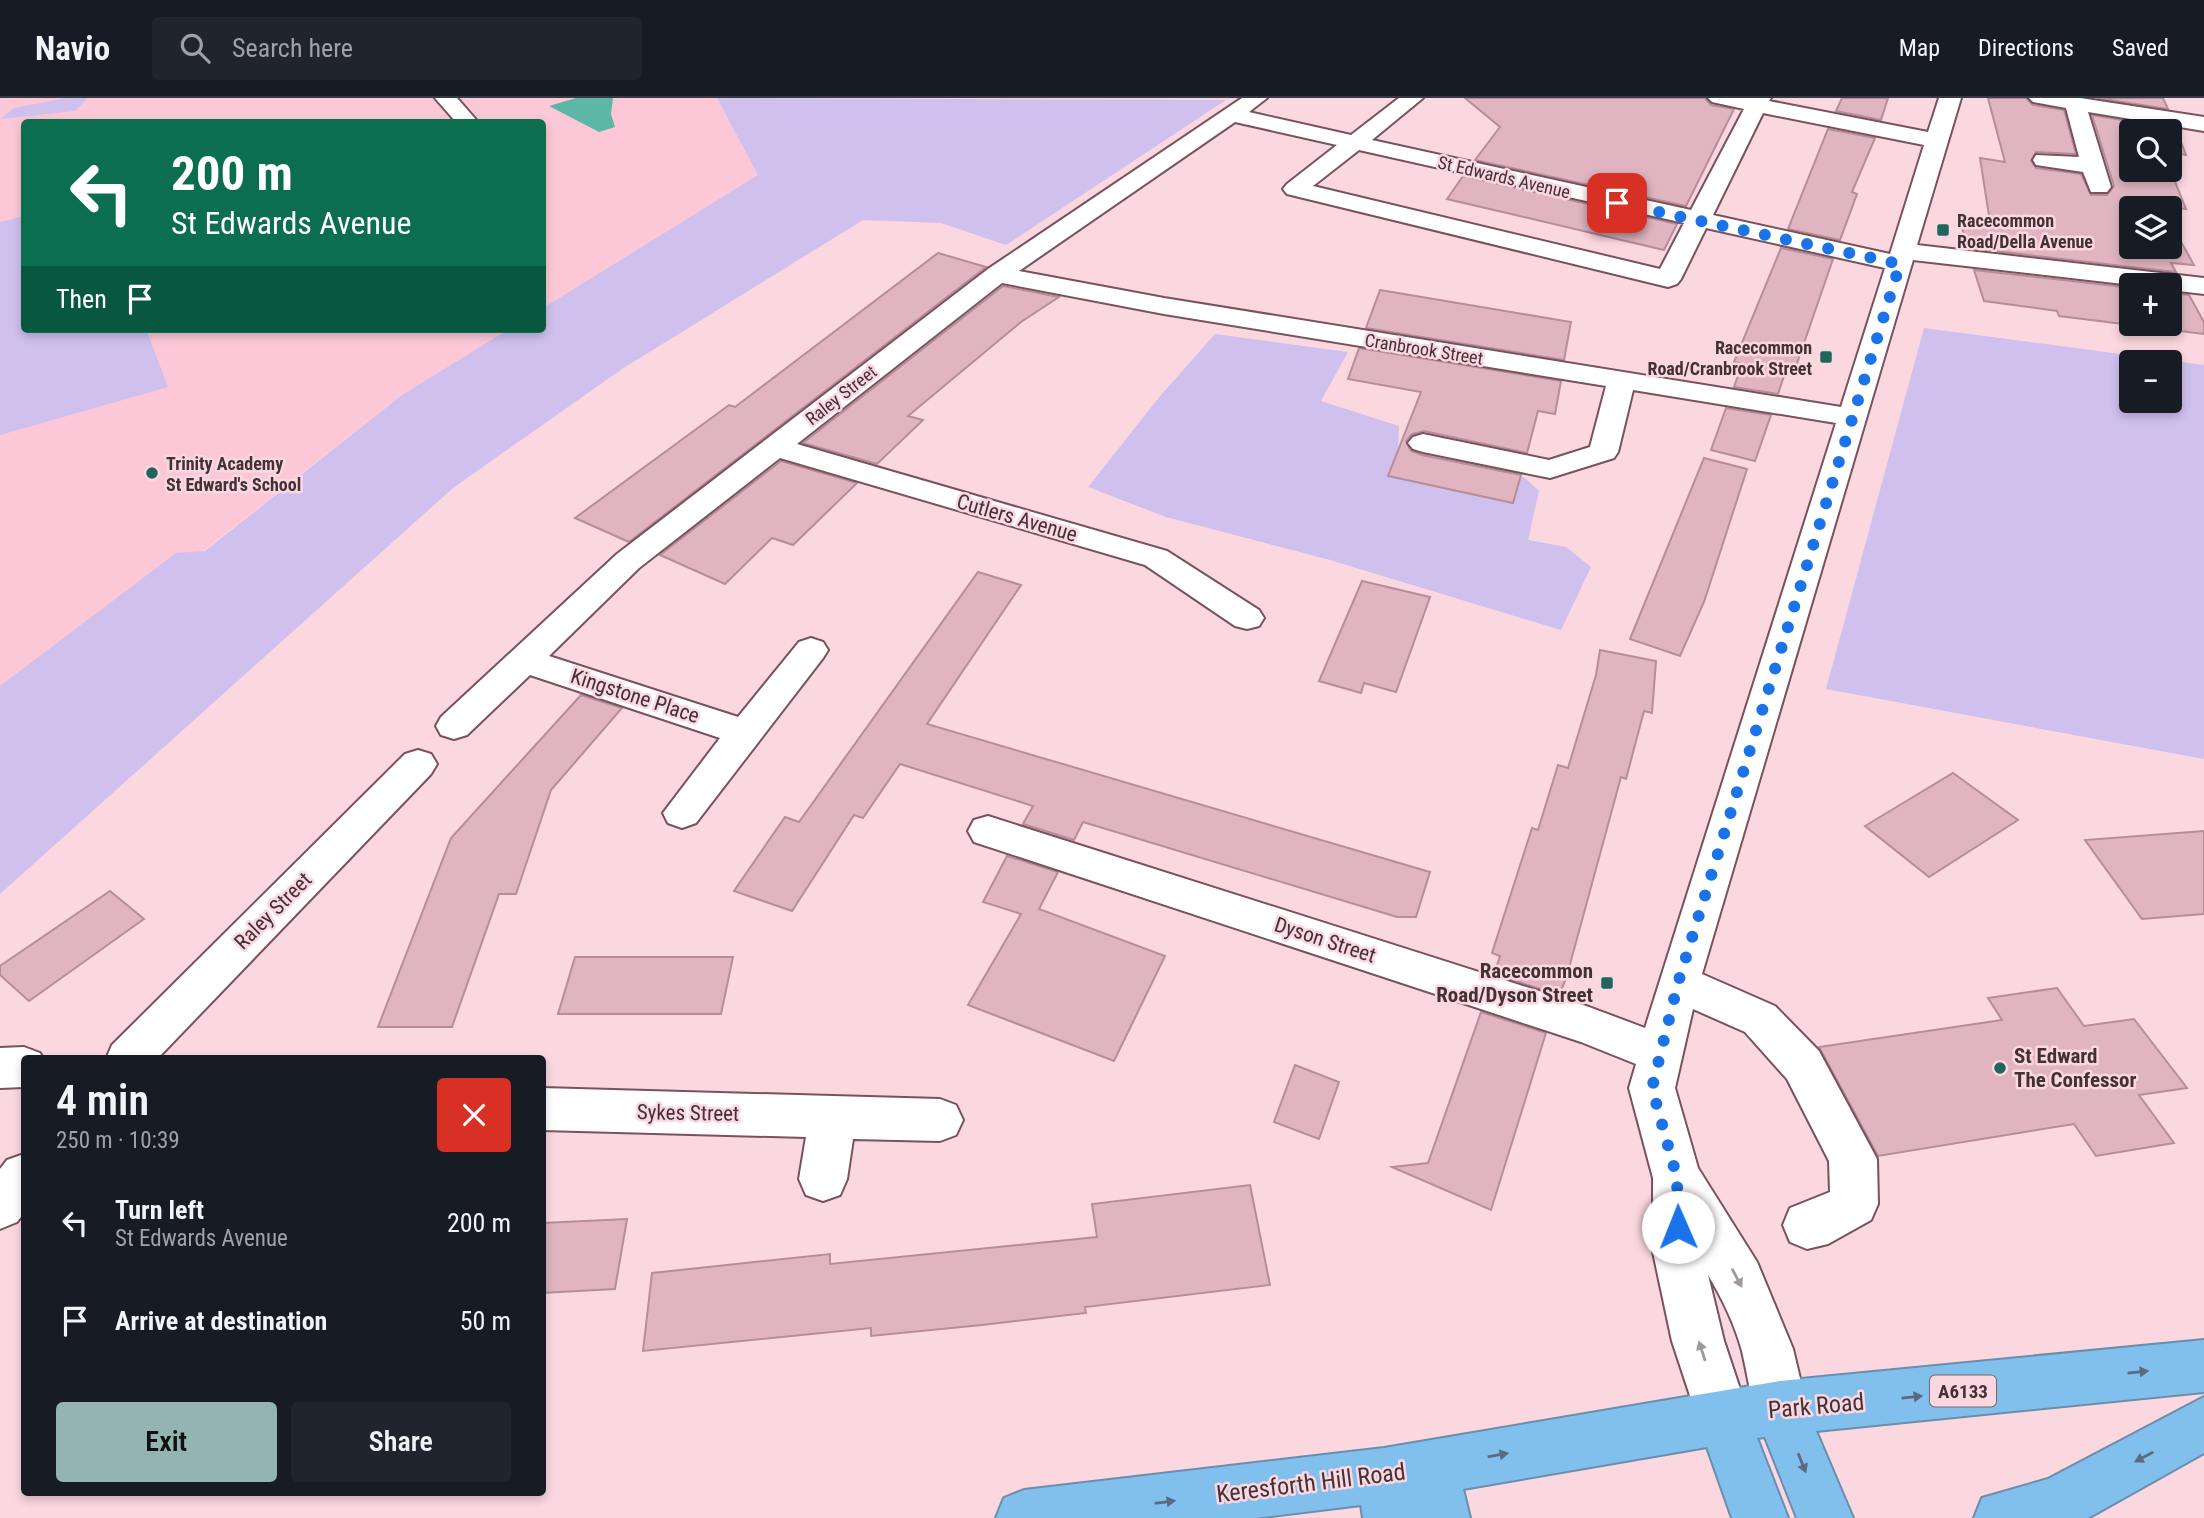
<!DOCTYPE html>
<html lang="en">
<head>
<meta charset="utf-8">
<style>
  :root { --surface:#171b24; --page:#20242c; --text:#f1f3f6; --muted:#9ea1a6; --line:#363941; --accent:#93b4b0 }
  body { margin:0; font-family:"Roboto Condensed",sans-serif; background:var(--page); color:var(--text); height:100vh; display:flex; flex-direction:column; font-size:26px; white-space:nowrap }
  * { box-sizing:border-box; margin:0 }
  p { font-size:23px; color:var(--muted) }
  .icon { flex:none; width:38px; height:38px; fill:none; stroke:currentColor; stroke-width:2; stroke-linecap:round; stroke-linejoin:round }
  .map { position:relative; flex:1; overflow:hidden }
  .panel { position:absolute; left:21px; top:957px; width:525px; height:441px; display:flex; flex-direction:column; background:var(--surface); border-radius:7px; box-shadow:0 4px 10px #0003 }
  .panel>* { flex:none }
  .guide { position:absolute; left:21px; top:21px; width:525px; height:214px; border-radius:7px; box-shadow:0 4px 10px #0003; background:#0b6e4f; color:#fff; overflow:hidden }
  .buttons { position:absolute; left:2119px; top:21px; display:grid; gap:14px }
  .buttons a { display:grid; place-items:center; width:63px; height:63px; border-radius:7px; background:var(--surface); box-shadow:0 4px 10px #0003; font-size:35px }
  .pin { position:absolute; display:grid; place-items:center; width:60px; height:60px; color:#fff; margin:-30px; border-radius:14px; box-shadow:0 4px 10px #0006 }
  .me { position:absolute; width:77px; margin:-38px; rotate:359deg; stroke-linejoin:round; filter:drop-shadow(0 0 5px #0008) }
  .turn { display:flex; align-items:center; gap:24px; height:147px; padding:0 35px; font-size:32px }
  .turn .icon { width:91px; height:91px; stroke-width:2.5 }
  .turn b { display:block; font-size:49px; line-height:60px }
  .then { display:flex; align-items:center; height:66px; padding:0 35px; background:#0003; gap:14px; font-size:26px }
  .round { display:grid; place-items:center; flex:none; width:74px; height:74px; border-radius:7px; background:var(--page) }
  .head { display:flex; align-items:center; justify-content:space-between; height:119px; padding:0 35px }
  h1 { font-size:42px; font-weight:600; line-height:52px }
  .action { display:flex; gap:14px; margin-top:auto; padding:14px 35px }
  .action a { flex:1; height:80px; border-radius:7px; background:var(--accent); color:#111; font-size:28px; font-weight:600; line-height:80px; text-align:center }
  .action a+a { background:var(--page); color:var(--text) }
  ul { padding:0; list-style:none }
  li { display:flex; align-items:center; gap:21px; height:98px; padding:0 35px }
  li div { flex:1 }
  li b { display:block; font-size:26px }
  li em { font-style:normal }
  header { display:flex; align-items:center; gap:42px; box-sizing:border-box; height:98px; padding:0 35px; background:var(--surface); border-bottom:2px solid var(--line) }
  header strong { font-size:33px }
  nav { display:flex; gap:38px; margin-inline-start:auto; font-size:24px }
  .search { width:490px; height:63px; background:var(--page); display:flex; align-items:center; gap:18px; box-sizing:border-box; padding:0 24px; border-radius:7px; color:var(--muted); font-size:26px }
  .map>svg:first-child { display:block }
  .built { fill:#fcc8d7 }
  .green { fill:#cfc0ee; fill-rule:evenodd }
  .water { fill:#5db7a6 }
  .building { fill:#e0b5c1; stroke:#b68d99; stroke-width:2 }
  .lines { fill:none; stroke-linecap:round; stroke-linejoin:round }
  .minor-casing { stroke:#78525d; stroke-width:4 }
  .highway-casing { stroke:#6b8eac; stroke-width:4 }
  .minor { fill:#fff; fill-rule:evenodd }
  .highway { fill:#81c0ec; fill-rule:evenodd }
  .oneway { fill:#a0989a }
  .oneway2 { fill:#5b6a7f }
  .route { stroke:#1a73e8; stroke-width:12; stroke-dasharray:0 21.6 }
  .poi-dot { fill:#20675b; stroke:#fbd7e0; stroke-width:2.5 }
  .labels { text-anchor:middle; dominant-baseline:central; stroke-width:5; stroke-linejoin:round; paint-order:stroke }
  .far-street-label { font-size:18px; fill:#423136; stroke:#fbd7e0 }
  .far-poi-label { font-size:18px; font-weight:bold; fill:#423136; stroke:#fbd7e0; text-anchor:start }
  .shield { fill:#fbd7e0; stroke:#7a6369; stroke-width:2 }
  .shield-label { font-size:19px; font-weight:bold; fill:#423136 }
  .street-label { font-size:21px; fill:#423136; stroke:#fbd7e0 }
  .poi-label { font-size:21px; font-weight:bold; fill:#423136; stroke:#fbd7e0; text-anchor:end }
  .near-street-label { font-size:24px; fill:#423136; stroke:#fbd7e0 }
</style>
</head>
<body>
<header>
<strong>Navio</strong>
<div class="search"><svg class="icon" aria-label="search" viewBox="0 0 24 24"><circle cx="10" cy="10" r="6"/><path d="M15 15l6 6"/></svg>Search here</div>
<nav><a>Map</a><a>Directions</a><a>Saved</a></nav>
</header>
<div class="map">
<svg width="2204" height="1420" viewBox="0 0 2204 1420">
  <rect width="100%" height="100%" fill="#fbd7e0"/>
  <path class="built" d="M0,0H722L719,1L759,77L543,210L542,24H24V231H509L402,297L0,612Z"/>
  <g class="green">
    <path d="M66,0H88L75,13L0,21L14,10Z"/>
    <path d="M717,0L1226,2L1006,147L941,125L863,122L622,271L453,390L0,796V588L176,455L205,453L402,297L509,231H542L543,210L758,77Z"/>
    <path d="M24,118V231H146L168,289L0,337V124Z"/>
    <path d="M1924,230L2204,267V661L1826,591ZM2132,264H2170V303H2132Z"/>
    <path d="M1215,236L1348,254L1321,303L1399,328L1398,353L1388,378L1513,405L1520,380L1524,379L1539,393L1528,442L1566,449L1591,469L1561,532L1330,462L1166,419L1088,389L1161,297Z"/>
  </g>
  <path class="water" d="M576,0H613L611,16L615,29L599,34L549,8Z"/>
  <g class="building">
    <path d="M1465,0H1705L1711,7L1734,11L1686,108L1475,62L1500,29Z"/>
    <path d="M1842,0H1888L1881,22L1836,13Z"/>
    <path d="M1988,0H2026L2033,7L2064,12L2076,56L2036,54L2031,63L2036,70L2081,76L2091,97H2107L2114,88L2092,17L2176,31L2186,57L2170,54V33H2132V72L2170,71L2186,111L2161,108L2162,110H2132V149H2170V124L2194,167L2171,165L2176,174L1968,150L1959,120L1990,124L1980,60L2005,64Z"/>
    <path d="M2097,0H2163L2168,11Z"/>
    <path d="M1828,31L1875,40L1852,94L1857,96L1840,142L1788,131Z"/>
    <path d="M1463,78L1677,126L1664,152L1447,101Z"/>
    <path d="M1781,150L1833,161L1793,277L1785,275L1778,296L1734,289L1742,266L1734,264Z"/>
    <path d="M938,155L986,169L629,444L575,420L729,307L735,309Z"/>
    <path d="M1974,172L2132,190V226H2170V195L2189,197L2204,224V236L2059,218L2057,213L1984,203Z"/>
    <path d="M1003,188L1059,199L1021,224L908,318L923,322L877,366L803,345Z"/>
    <path d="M1380,192L1571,224L1564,262L1366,230Z"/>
    <path d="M1359,250L1561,283L1555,316L1538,313L1527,355L1424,333L1412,336L1406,343L1411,353L1422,357L1521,377L1513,405L1388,378L1421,294L1348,281Z"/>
    <path d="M1726,310L1771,317L1755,363L1711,352Z"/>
    <path d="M1704,360L1747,371L1704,504L1680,558L1630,541Z"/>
    <path d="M781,363L857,385L793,447L772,440L725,486L660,457Z"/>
    <path d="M978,474L1021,487L927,626L1430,774L1416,819H1397L1083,724L1074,742L1023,726L1033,708L900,666L863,720L854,717L792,813L734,793L785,719L799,724Z"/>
    <path d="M1362,483L1430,499L1396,594L1364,585L1361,595L1319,583Z"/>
    <path d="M1600,552L1656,563L1652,615L1644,613L1626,681L1621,679L1566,881L1559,897L1494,876L1500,858L1492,855L1532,730L1538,732L1558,667L1568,670L1596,577Z"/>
    <path d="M581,597L622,610L551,692L516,796H499L452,929H378L451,740Z"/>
    <path d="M1953,675L2018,722L1929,779L1865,728Z"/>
    <path d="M2204,733V816L2142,821L2085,742Z"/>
    <path d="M1007,758L1058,774L1039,811L1165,858L1114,963L968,907L1021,816L983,804Z"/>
    <path d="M110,793L144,821L29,903L0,877V868Z"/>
    <path d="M575,859H733L721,916H558Z"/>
    <path d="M2057,890L2084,928L2134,921L2187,990L2139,997L2174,1045L2096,1058L2074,1026L1878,1058L1819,949L2002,922L1988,900Z"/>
    <path d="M1481,914L1546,935L1491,1112L1392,1069L1428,1065Z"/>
    <path d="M1295,967L1339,984L1319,1041L1274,1024Z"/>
    <path d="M1250,1087L1270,1187L1085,1209L1086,1215L982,1227L871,1238V1230L643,1253L652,1175L830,1156V1166L1097,1139L1092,1106Z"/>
    <path d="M627,1121L615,1191L542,1195V1125Z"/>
  </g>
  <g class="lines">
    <defs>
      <g id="minor">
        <path d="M435,0H457L478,24H456Z"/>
        <path d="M1242,0H1267L1249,14L1351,37L1399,0H1423L1372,42L1691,112L1744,11L1712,4L1708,0H1771L1769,3L1928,34L1939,0H1961L1917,147L2204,180V196L2170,192V187H2132L1913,162L1702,876L1775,908L1819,953L1877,1061L1878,1106L1871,1122L1828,1146L1807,1151L1790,1144L1783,1127L1790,1110L1830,1094L1829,1063L1787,981L1745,934L1693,911L1675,990L1698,1070L1757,1164L1793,1251L1807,1310L1799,1329L1780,1337L1761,1329C1751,1304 1748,1279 1742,1253C1735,1227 1722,1200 1708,1177L1724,1243L1749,1318L1741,1337L1722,1345L1703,1337L1672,1243L1653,1154V1080L1629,990L1636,966L1581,944L974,744L968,733L974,722L988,718L1589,909L1645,930L1836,325L1633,292L1618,354L1614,360L1550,380L1423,354L1413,351L1408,345L1413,339L1423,336L1549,362L1590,349L1606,288L1164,216L1002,185L797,346L1167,453L1259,512L1264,520L1259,528L1247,531L1235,528L1145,467L780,360L639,470L549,558L738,619L799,544L811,540L823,544L828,552L823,560L696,725L682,730L668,725L663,715L720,640L530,577L467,637L454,641L441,637L436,628L441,619L617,456L988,171ZM1763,15L1924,47L1890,156L1713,117ZM1235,24L1337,47L1287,86L1283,91L1287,96L1668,189L1677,186L1681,181L1706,130L1885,170L1841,309L1164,200L1019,173ZM1359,52L1684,125L1660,171L1313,88Z"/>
        <path d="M2029,0H2080L2204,19V33L2088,14L2111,89L2107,94H2091L2083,74L2036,67L2033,62L2036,57L2079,59L2066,10L2033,4Z"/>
        <path d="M418,652L431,656L437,666L431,676L157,961H106L112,947L405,656Z"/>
        <path d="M24,949L40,955L43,961H24V989L0,990V950Z"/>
        <path d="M542,990L940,1001L956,1007L963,1022L956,1037L940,1043L853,1041L847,1081L840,1097L823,1103L806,1097L799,1081L806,1039L542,1032Z"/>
        <path d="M24,1056V1115L17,1124L0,1131V1071L7,1062Z"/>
      </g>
      <g id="highway">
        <path d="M2204,1242V1294L1816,1333L1853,1420H1797L1765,1339L1757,1340L1788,1420H1732L1707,1349L1463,1391L1470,1420H1363L1361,1407L1255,1420H996L1004,1400L1024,1392L1384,1350L1780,1283Z"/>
        <path d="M2204,1299V1355L2088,1420H1974L1982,1400L2048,1381Z"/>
      </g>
    </defs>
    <use href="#minor" class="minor-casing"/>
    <use href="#highway" class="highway-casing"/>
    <use href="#minor" class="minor"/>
    <use href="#highway" class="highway"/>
  </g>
  <defs><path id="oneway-solid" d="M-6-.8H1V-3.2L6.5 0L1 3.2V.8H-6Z" transform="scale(1.75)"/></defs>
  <g class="oneway">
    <use href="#oneway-solid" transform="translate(1737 1180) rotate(62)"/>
    <use href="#oneway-solid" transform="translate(1702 1253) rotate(-108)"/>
  </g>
  <g class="oneway2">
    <use href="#oneway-solid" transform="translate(2138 1274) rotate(-6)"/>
    <use href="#oneway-solid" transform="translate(1912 1299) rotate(-6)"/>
    <use href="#oneway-solid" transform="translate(1498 1357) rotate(-10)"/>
    <use href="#oneway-solid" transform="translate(2144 1359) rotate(152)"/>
    <use href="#oneway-solid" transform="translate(1802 1365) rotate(68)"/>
    <use href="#oneway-solid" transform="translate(1165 1404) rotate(-7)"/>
  </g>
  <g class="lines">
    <path class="route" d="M1617,105L1900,166L1678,885L1652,990L1677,1080L1678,1129"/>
  </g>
  <g class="poi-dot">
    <rect x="1936" y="125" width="14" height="14" rx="3.5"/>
    <rect x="1819" y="252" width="14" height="14" rx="3.5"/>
    <circle cx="152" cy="375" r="7"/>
    <rect x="1600" y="878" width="14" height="14" rx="3.5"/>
    <circle cx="2000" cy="970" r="7"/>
  </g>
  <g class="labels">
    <g class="far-street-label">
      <text transform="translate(1504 79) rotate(13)">St Edwards Avenue</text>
      <text transform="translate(1424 251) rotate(9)">Cranbrook Street</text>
      <text transform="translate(841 297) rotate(-38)">Raley Street</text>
    </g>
    <g class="far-poi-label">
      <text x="1957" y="122">Racecommon<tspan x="1957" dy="21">Road/Della Avenue</tspan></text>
      <text x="1812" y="249" text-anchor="end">Racecommon<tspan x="1812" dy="21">Road/Cranbrook Street</tspan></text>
      <text x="166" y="365">Trinity Academy<tspan x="166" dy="21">St Edward's School</tspan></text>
    </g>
    <rect class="shield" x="1930" y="1277.5" width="66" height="31" rx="5"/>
    <g class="shield-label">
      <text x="1963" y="1293">A6133</text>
    </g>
    <g class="street-label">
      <text transform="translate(1017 420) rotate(16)">Cutlers Avenue</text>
      <text transform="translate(635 598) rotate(18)">Kingstone Place</text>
      <text transform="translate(273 813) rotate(-45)">Raley Street</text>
      <text transform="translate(1325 842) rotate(18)">Dyson Street</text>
      <text transform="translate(688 1015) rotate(1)">Sykes Street</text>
    </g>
    <g class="poi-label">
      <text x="1593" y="873">Racecommon<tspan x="1593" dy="24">Road/Dyson Street</tspan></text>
      <text x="2014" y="958" text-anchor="start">St Edward<tspan x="2014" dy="24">The Confessor</tspan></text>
    </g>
    <g class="near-street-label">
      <text transform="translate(1816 1308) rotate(-5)">Park Road</text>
      <text transform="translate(1311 1385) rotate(-7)">Keresforth Hill Road</text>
    </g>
  </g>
</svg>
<div class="buttons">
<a><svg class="icon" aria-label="search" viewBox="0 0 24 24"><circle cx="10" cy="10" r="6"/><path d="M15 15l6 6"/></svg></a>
<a><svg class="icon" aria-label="layers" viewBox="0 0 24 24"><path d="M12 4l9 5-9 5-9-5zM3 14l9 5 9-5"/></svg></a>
<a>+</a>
<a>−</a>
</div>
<div class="pin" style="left:1617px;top:105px;background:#d93025"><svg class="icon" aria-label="arrive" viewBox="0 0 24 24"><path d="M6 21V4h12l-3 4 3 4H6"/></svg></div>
<svg class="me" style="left:1678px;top:1129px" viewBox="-20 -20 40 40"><circle r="19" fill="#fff"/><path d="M0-13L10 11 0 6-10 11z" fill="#1a73e8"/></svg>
<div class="guide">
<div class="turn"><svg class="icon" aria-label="left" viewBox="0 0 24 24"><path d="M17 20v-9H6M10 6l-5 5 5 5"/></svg><div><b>200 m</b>St Edwards Avenue</div></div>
<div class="then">Then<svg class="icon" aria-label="arrive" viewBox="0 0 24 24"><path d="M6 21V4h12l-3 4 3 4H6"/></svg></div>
</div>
<section class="panel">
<div class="head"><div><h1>4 min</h1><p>250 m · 10:39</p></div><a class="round" style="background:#d93025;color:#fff"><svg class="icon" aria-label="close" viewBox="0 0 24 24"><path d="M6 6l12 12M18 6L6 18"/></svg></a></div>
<ul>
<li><svg class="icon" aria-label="left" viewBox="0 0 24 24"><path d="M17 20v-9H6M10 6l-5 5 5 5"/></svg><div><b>Turn left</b><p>St Edwards Avenue</p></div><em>200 m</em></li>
<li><svg class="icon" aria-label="arrive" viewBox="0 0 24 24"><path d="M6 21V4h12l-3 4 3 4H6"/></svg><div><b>Arrive at destination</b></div><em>50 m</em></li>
</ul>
<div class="action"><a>Exit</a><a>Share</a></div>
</section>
</div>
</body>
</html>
